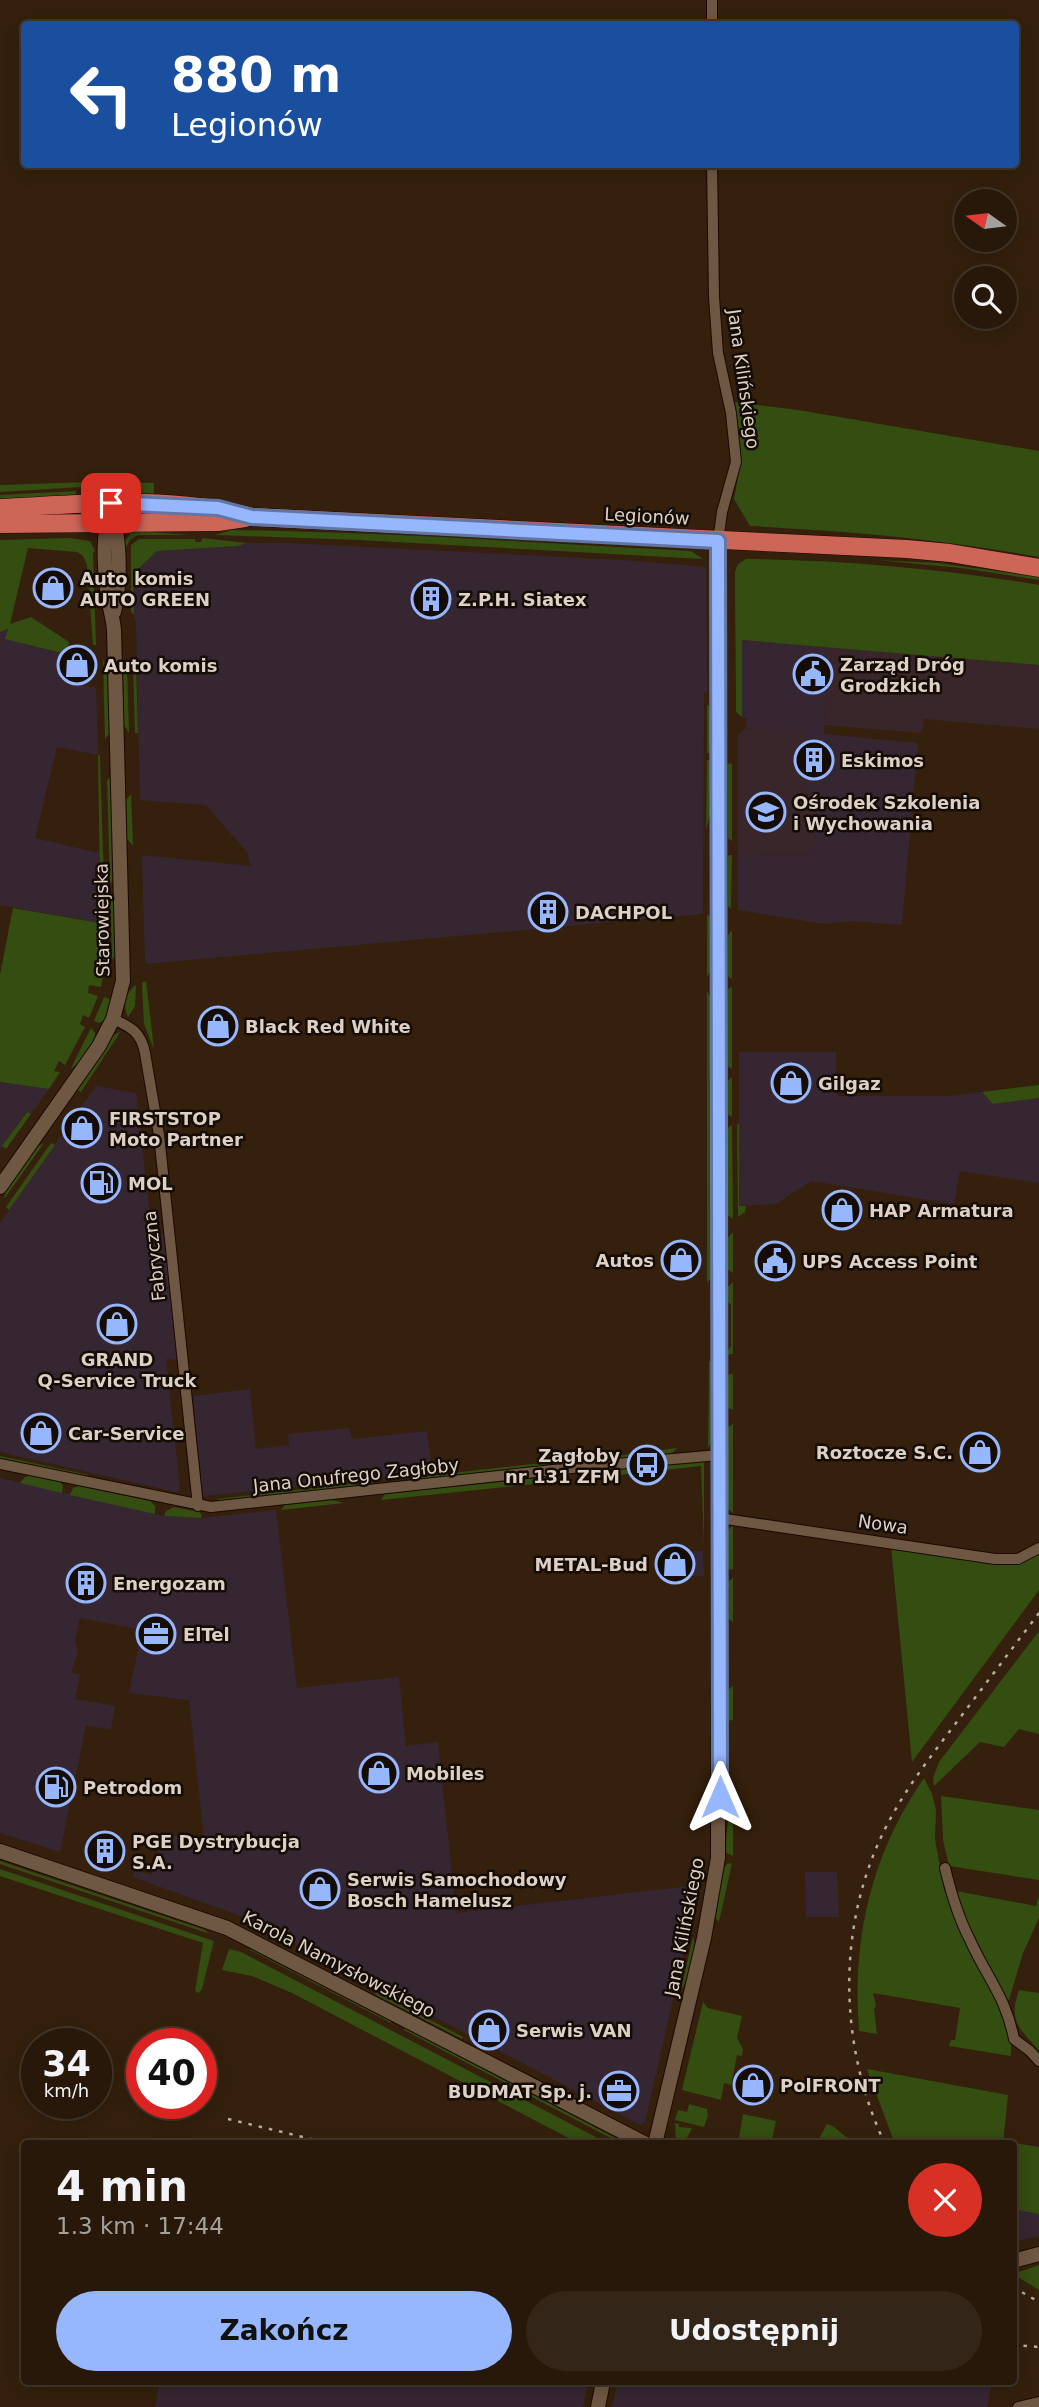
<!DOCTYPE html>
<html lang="pl">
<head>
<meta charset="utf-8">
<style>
  :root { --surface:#271809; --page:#332517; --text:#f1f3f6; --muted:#a4a09c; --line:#43372a; --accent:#96b6fd }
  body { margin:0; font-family:"DejaVu Sans",sans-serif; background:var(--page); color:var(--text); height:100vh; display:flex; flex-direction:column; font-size:26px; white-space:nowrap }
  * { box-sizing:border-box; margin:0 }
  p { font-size:23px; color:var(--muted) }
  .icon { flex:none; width:38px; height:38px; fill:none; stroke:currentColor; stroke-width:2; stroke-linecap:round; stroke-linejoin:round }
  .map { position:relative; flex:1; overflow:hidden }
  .side { position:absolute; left:21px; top:2140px; width:996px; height:245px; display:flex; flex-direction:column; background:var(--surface); border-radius:7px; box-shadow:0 4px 18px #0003,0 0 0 2px var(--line) }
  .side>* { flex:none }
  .banner { position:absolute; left:21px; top:21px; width:998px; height:147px; border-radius:7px; box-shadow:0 4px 18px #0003,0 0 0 2px var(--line); background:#1a4fa0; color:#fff; overflow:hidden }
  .needle { width:46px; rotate:284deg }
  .buttons { position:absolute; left:954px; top:189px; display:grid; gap:14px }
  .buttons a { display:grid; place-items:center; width:63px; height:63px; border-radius:50%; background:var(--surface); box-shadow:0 4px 18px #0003,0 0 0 2px var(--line); font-size:35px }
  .speed { position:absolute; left:21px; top:2028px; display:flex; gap:14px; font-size:35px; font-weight:700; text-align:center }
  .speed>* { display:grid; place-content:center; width:91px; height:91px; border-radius:50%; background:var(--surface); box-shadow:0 4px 18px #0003,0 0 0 2px var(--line); line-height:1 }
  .speed small { font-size:18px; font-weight:400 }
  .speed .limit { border:10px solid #d22; background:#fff; color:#111 }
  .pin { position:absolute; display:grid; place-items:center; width:60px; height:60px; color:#fff; margin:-30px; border-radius:14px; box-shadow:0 4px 10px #0006 }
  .me { position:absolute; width:77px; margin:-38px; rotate:0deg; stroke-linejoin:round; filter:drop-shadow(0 0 5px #0008) }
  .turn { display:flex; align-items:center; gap:24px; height:147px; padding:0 35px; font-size:32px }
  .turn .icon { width:91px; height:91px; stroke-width:2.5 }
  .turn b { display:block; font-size:49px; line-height:60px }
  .round { display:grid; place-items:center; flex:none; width:74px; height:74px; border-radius:37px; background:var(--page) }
  .overview { display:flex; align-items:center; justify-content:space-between; height:119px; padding:0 35px }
  h1 { font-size:42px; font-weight:800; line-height:52px }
  .action { display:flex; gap:14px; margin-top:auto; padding:14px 35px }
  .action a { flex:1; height:80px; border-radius:42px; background:var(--accent); color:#111; font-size:28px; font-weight:800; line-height:80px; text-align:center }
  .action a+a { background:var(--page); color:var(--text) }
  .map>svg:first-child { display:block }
  .commercial { fill:#362632 }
  .education { fill:#39262a }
  .green { fill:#344d11 }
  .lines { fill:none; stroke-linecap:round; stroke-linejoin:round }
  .minor-casing { stroke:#1b0800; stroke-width:12 }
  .tertiary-casing { stroke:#1b0800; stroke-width:16 }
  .trunk-casing { stroke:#1b0800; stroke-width:19 }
  .minor { stroke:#6f5843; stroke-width:10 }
  .tertiary { stroke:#6f5843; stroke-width:14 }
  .trunk { stroke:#ce6658; stroke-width:18 }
  .rail { stroke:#bcaca0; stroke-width:2.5; stroke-dasharray:3.5 7; stroke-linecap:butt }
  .route-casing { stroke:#6276a4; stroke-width:18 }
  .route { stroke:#96b6fd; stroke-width:12 }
  .labels { text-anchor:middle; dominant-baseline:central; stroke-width:5; stroke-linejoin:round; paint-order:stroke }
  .street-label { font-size:18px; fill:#ded0c5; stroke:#150c05 }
  .poi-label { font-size:18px; font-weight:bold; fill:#ded0c5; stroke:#150c05; text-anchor:start }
</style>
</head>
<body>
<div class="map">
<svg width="1039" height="2407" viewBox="0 0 1039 2407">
  <rect width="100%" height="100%" fill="#34200c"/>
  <g class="commercial">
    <path d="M247,543H288L623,560L706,567L707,692L704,693L703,914L145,964L142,855L251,866L247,852L206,805L140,800L136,623L132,607L133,574L157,551L238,546Z"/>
    <path d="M8,628L6,639L66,654L60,679L96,688L98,755L57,747L35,838L99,853L100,923L0,905V632Z"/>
    <path d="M742,640L831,647L824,734L918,743L902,925L851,921L825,924L738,910V856L813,855L818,793L806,792L810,734L746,728L747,719L742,717Z"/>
    <path d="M739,1052H836L837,1096H950L982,1092L993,1104L1039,1098V1183L960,1171L954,1204L811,1181L776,1204L739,1206Z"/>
    <path d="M0,1082L49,1089L31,1114L26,1112L0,1149Z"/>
    <path d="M96,1086L136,1093L152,1232L164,1234L178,1360L166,1359L180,1490L176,1492L0,1452V1223Z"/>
    <path d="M250,1389L256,1449L289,1445L288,1434L349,1428L352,1439L427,1431L432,1473L203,1496L193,1396Z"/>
    <path d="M0,1478L164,1516L201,1518L276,1510L297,1688L399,1677L406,1746L438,1742L456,1913L699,1885L645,2122L640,2125L246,1918L133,1877L135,1870L151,1875L159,1850L163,1851L168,1835L204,1839L189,1700L129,1693L142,1630L80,1618L75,1641L78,1652L71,1672L80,1675L75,1699L115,1706L111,1729L86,1726L60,1852L0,1833Z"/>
    <path d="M681,1551H703L704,1576H681Z"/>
    <path d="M805,1872H837L839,1917H806Z"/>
    <path d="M1013,2209L1039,2214V2237L1013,2241Z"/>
    <path d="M160,2382H588L583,2407H155Z"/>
    <path d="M618,2382H992L987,2407H612Z"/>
  </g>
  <g class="education">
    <path d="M831,647L1039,665V729L924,719L922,733L825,725Z"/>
    <path d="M746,728L810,733L806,792L818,793L813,855L738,856V735Z"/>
  </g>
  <g class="green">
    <path d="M734,402L798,410L1039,451V557C943,539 847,531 750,526L734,499L740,467Z"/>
    <path d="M91,482L154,483V494L110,492L83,494L82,487L0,492V485Z"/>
    <path d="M76,491V495L0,499V495Z"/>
    <path d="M231,530C385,532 538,543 691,551L703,559L359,540L215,535Z"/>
    <path d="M137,531L189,535H138L130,540L125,549L123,543L131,533Z"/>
    <path d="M69,538L90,541L95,551L93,552L96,645H93L87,565L83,556L77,552L28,548L10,624L31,617L69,642L66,654L5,639L8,629L0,632V540Z"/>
    <path d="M202,538L247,543L238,546L157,551L133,574L134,614L131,613V545L139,539H195V542H201Z"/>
    <path d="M746,559C844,560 943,569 1039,585V665L742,640V717L736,712C736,666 735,619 735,572L738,564Z"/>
    <path d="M876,560L938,563L1039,577V580L961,568Z"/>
    <path d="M103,660L107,666L110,733L105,739Z"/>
    <path d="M136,664L138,733H135L133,665Z"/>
    <path d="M127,667L129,733L124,725L123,673Z"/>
    <path d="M707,704L712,710V753H707Z"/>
    <path d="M98,755L100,756L104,885H100Z"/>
    <path d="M707,760H713L714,801L706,829Z"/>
    <path d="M726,763L732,764V841L726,837Z"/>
    <path d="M111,777L113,881L110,884L107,780Z"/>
    <path d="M131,794L133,846L127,839L126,800Z"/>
    <path d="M729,855H732L731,909L727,905V858Z"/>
    <path d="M100,895H105L106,961L101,987L89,985L88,993L98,996L89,1018L83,1015L80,1024L85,1027L65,1065L59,1061L54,1071L60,1072L49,1089L0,1082V975L13,908L100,923Z"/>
    <path d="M110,897L114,900L116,955L112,959Z"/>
    <path d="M707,914L713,920L712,969L707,977Z"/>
    <path d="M732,930V979L726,975V938Z"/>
    <path d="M146,981L154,1049L144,1024L142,983Z"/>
    <path d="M136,985L135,1006L128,1017C122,1006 126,992 136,985Z"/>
    <path d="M732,987V1069L726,1065V990Z"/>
    <path d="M707,991L712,1000V1277L707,1283Z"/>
    <path d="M104,997L109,999L111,1003L105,1020L99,1023L94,1021Z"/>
    <path d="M91,1028L95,1033C95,1044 82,1064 71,1068Z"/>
    <path d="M121,1031L81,1092L78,1090L114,1035Z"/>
    <path d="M732,1077V1117L726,1113V1083Z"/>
    <path d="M1039,1085V1098L993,1104L982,1092Z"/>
    <path d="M27,1112L31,1114L6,1149L2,1146Z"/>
    <path d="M737,1124H739V1206H746L745,1212L738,1217Z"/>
    <path d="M732,1125L733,1219L725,1213L726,1129Z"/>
    <path d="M44,1143L4,1199L6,1191L37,1147Z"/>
    <path d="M51,1143L55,1145L9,1210L6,1207Z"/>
    <path d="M733,1232V1273L726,1268V1240Z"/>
    <path d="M733,1282V1354L725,1355L731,1346V1305L725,1299L726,1289Z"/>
    <path d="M709,1361H712V1441L708,1448Z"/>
    <path d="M730,1374H733V1410L728,1408L725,1404L726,1378Z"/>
    <path d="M733,1424V1513L726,1507L725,1429Z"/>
    <path d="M677,1448L670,1455L587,1462L585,1460Z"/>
    <path d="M0,1456L89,1475L81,1476L0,1459Z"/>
    <path d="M576,1459L573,1463L423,1479L416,1477Z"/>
    <path d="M704,1460V1544L701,1466L620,1475L619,1469Z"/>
    <path d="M32,1475L60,1482L63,1486L62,1493L20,1483L25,1477Z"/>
    <path d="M546,1477L554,1482L381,1500L385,1494Z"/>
    <path d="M356,1483L355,1486L220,1501L217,1499Z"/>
    <path d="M79,1486L150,1501L155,1506V1514L70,1495L73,1488Z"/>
    <path d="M332,1500L344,1503L281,1510L285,1505Z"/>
    <path d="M174,1507L199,1512L202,1515L201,1518L164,1516L166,1511Z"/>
    <path d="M733,1525V1570L729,1569L725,1563V1533Z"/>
    <path d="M891,1547L984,1561L1039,1552V1590L912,1762Z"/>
    <path d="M733,1578V1622L725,1616L729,1613V1588L725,1584Z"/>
    <path d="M1039,1631V1734L1019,1729L1004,1747L980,1742L934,1786L933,1778L939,1762Z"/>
    <path d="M733,1686V1720L725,1721V1692Z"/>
    <path d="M924,1778L932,1794L936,1810L935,1839L944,1889L972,1956L994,1993L1011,2036V2056L949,2046L951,2040H955L960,2008L873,1993L876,2006L874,2009L877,2034L859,2031C852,1938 871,1855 924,1778Z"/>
    <path d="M941,1796L1039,1810V1880L949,1866L943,1840Z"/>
    <path d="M729,1811H733V1856L725,1852Z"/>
    <path d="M0,1861L205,1930L210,1934L0,1864Z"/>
    <path d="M732,1863L719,1922L715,1917L723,1870L727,1864Z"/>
    <path d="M0,1869L214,1941L202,1989L199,1993L195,1991L203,1943L0,1876Z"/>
    <path d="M956,1891L1036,1906L1039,1896V1918L1023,1953L1009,2000L1005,1998L961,1916Z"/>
    <path d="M693,1937C698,1948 690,1981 681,1989Z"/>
    <path d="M251,1948L392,2021L391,2023L250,1950Z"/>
    <path d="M229,1949L241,1952L609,2144H580L292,1993L252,1976L222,1970Z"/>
    <path d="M1019,1990L1039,1993V2051C1019,2027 1008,2022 1019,1990Z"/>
    <path d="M374,1991L463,2037L462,2039L376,1995Z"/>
    <path d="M703,2002L708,2008L742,2016L737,2038L743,2049L742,2056L737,2055L731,2085L724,2083L721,2100L682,2090Z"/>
    <path d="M405,2028L627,2144H622L404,2030Z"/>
    <path d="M867,2069L1008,2095L1003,2144H895Z"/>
    <path d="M689,2104L707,2109L708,2116L704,2127L675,2120L678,2110L687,2112Z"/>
    <path d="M743,2114L776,2121L771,2144H753L739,2138Z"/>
    <path d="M675,2123L679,2124V2127L692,2128L684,2144H676Z"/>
    <path d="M827,2124C835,2126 838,2131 845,2136C850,2140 855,2139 859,2144H816Z"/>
    <path d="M1008,2142L1039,2147V2214L1013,2209V2144H1008Z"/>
    <path d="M1039,2265V2290L1013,2274Z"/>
  </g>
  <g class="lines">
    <defs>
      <g id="minor">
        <path d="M712,24V0"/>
        <path d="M712,164L714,297L718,353L731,413L736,462L722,512L718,541"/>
        <path d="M113,1019C131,1027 141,1032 145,1053L159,1135L198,1506"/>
        <path d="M0,1464L211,1507L581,1467L719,1455"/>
        <path d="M719,1518L995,1559H1018L1039,1548"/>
        <path d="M945,1868C951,1893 958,1917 970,1940C987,1978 1006,1997 1014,2039L1030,2051L1039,2061"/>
        <path d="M1018,2407L1039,2402"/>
      </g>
      <g id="tertiary">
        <path d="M113,514C120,544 121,583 114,612"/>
        <path d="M0,1187L99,1046L113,1019L123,981L114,630C113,619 110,609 108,597C103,567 103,532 111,503"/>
        <path d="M0,1851L227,1928L646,2144"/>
        <path d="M655,2144L704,1938L718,1858L720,860L718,541"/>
        <path d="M1013,2261L1039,2254"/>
        <path d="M598,2407L603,2382"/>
      </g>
      <g id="trunk">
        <path d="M0,508C84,504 170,495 252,517L907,549L950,553L1039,568"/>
        <path d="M0,524L218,522L245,518"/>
      </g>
    </defs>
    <use href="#minor" class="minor-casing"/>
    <use href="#tertiary" class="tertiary-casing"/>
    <use href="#trunk" class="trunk-casing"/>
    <use href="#minor" class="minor"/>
    <use href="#tertiary" class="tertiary"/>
    <use href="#trunk" class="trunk"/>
    <g class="rail">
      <path d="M228,2119L332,2144"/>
      <path d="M885,2144C838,2044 836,1924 887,1825C906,1788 931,1756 956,1723C984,1686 1011,1650 1039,1613"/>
      <path d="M1013,2287L1039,2302"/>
      <path d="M1013,2345L1039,2347"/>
    </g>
  </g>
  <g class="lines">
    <defs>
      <path id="route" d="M111,503L218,508L252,517L718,541L720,1797"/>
    </defs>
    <use href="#route" class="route-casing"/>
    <use href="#route" class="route"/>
  </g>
  <defs>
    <symbol id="shop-ring" viewBox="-11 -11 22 22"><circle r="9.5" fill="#150c05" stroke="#96b6fd" stroke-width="1.5"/><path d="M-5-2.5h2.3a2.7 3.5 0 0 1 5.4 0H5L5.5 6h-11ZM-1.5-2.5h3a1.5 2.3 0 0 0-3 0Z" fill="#96b6fd"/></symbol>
    <symbol id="building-ring" viewBox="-11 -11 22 22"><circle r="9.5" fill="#150c05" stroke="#96b6fd" stroke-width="1.5"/><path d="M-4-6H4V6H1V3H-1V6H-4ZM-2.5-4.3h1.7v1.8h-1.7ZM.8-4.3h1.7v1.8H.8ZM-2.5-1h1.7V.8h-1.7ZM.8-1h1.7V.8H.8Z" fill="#96b6fd"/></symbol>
    <symbol id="civic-ring" viewBox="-11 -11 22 22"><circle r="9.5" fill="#150c05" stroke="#96b6fd" stroke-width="1.5"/><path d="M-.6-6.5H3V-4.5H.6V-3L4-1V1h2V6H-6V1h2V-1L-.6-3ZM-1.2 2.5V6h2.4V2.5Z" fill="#96b6fd"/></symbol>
    <symbol id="school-ring" viewBox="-11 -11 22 22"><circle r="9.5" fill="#150c05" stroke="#96b6fd" stroke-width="1.5"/><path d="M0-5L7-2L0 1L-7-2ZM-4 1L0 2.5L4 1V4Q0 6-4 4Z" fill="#96b6fd"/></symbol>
    <symbol id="fuel-ring" viewBox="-11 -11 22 22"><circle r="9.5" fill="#150c05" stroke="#96b6fd" stroke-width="1.5"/><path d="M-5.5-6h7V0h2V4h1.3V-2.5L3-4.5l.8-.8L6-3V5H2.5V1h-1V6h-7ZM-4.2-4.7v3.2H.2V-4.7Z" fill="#96b6fd"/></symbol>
    <symbol id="bus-ring" viewBox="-11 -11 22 22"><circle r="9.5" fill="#150c05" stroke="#96b6fd" stroke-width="1.5"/><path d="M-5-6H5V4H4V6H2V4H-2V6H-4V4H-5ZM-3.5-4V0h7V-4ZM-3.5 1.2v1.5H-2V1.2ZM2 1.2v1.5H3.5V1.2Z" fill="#96b6fd"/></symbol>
    <symbol id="office-ring" viewBox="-11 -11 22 22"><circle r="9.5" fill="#150c05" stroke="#96b6fd" stroke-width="1.5"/><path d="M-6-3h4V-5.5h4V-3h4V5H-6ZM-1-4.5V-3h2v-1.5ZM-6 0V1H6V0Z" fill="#96b6fd"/></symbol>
  </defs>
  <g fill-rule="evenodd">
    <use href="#shop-ring" x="31" y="566" width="44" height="44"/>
    <use href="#building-ring" x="409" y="577" width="44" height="44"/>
    <use href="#shop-ring" x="55" y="643" width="44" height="44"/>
    <use href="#civic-ring" x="791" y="652" width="44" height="44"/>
    <use href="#building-ring" x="792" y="738" width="44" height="44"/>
    <use href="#school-ring" x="744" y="790" width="44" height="44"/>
    <use href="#building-ring" x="526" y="890" width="44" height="44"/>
    <use href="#shop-ring" x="196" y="1004" width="44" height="44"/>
    <use href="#shop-ring" x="769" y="1061" width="44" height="44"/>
    <use href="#shop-ring" x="60" y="1106" width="44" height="44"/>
    <use href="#fuel-ring" x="79" y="1161" width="44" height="44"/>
    <use href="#shop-ring" x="820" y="1188" width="44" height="44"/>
    <use href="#shop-ring" x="659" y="1238" width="44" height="44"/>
    <use href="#civic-ring" x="753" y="1239" width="44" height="44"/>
    <use href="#shop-ring" x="95" y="1302" width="44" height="44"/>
    <use href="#shop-ring" x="19" y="1411" width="44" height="44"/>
    <use href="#shop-ring" x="958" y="1430" width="44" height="44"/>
    <use href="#bus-ring" x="625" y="1443" width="44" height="44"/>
    <use href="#shop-ring" x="653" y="1542" width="44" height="44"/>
    <use href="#building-ring" x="64" y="1561" width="44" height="44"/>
    <use href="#office-ring" x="134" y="1612" width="44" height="44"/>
    <use href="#shop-ring" x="357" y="1751" width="44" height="44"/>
    <use href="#fuel-ring" x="34" y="1765" width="44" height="44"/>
    <use href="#building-ring" x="83" y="1829" width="44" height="44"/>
    <use href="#shop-ring" x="298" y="1867" width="44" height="44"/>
    <use href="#shop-ring" x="467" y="2008" width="44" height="44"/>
    <use href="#shop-ring" x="731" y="2063" width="44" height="44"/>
    <use href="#office-ring" x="597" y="2069" width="44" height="44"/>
  </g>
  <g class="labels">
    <g class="street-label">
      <text transform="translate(744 379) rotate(82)">Jana Kilińskiego</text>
      <text transform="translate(647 516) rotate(3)">Legionów</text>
      <text transform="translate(102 920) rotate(-91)">Starowiejska</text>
      <text transform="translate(154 1256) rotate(-96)">Fabryczna</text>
      <text transform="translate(356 1475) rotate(-6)">Jana Onufrego Zagłoby</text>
      <text transform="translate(883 1524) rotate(8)">Nowa</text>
      <text transform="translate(684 1927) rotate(-79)">Jana Kilińskiego</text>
      <text transform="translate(339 1964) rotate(27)">Karola Namysłowskiego</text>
    </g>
    <g class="poi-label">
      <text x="80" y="578">Auto komis<tspan x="80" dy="21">AUTO GREEN</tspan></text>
      <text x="458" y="599">Z.P.H. Siatex</text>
      <text x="840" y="664">Zarząd Dróg<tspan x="840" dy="21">Grodzkich</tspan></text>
      <text x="104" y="665">Auto komis</text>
      <text x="841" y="760">Eskimos</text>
      <text x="793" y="802">Ośrodek Szkolenia<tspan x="793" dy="21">i Wychowania</tspan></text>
      <text x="575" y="912">DACHPOL</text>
      <text x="245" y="1026">Black Red White</text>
      <text x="818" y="1083">Gilgaz</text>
      <text x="109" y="1118">FIRSTSTOP<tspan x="109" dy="21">Moto Partner</tspan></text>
      <text x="128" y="1183">MOL</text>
      <text x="869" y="1210">HAP Armatura</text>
      <text x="654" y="1260" text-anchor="end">Autos</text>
      <text x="802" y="1261">UPS Access Point</text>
      <text x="117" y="1359" text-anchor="middle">GRAND<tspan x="117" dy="21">Q-Service Truck</tspan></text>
      <text x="68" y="1433">Car-Service</text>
      <text x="953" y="1452" text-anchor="end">Roztocze S.C.</text>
      <text x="620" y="1455" text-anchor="end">Zagłoby<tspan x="620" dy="21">nr 131 ZFM</tspan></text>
      <text x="648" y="1564" text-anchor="end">METAL-Bud</text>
      <text x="113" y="1583">Energozam</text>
      <text x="183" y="1634">ElTel</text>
      <text x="406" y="1773">Mobiles</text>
      <text x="83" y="1787">Petrodom</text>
      <text x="132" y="1841">PGE Dystrybucja<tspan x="132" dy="21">S.A.</tspan></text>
      <text x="347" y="1879">Serwis Samochodowy<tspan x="347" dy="21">Bosch Hamelusz</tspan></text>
      <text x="516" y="2030">Serwis VAN</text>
      <text x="780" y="2085">PolFRONT</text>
      <text x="592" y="2091" text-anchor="end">BUDMAT Sp. j.</text>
    </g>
  </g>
</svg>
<div class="buttons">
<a><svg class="needle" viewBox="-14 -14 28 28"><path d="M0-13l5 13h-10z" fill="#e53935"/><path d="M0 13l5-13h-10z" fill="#a4a09c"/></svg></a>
<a><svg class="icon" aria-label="search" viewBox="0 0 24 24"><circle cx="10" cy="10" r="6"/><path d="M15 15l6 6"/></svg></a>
</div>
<div class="speed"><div>34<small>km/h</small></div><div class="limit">40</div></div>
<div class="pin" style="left:111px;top:503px;background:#d93025"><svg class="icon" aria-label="arrive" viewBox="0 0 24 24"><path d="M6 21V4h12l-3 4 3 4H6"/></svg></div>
<svg class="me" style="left:720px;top:1797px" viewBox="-20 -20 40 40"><path d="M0-17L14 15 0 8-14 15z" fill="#96b6fd" stroke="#fff" stroke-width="4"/></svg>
<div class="banner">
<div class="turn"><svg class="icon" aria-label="left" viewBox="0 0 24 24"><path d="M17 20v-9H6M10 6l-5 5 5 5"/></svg><div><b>880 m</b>Legionów</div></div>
</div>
<section class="side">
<div class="overview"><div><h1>4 min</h1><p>1.3 km · 17:44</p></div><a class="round" style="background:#d93025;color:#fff"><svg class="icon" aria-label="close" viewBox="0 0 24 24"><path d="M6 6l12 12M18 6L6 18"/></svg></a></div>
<div class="action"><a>Zakończ</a><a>Udostępnij</a></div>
</section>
</div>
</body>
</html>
